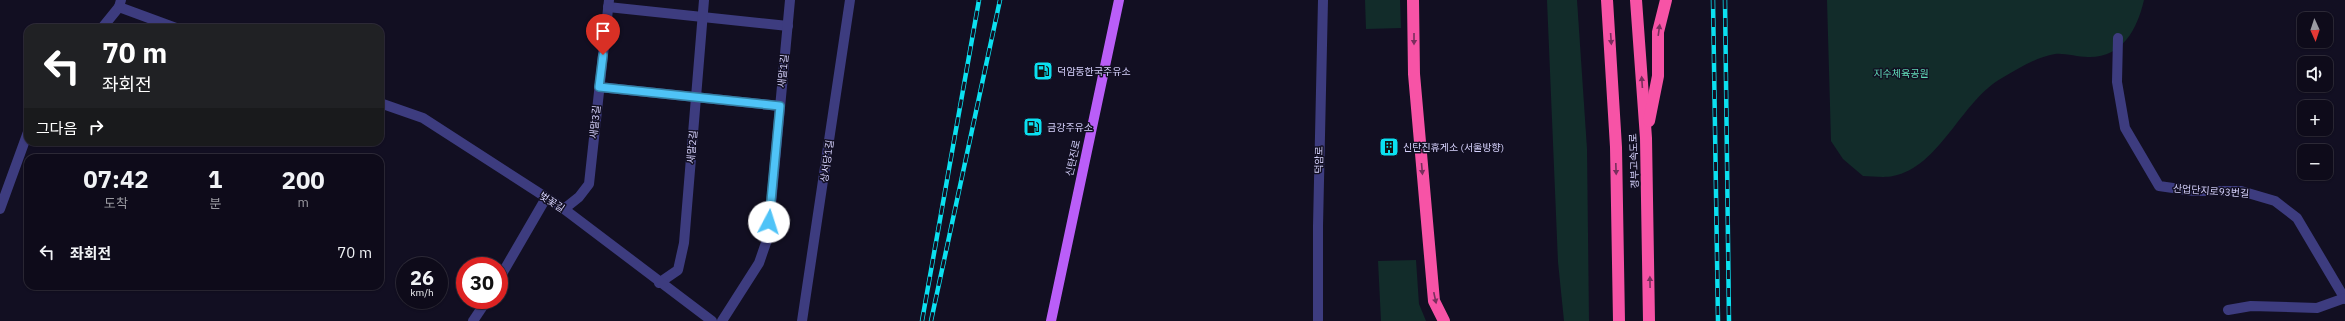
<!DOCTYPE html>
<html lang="ko">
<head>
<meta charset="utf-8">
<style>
  :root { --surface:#0e0b1a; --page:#1c1927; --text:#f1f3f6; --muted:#9b9ba2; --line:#2e2b39 }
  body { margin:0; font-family:"IBM Plex Sans","Noto Sans KR",sans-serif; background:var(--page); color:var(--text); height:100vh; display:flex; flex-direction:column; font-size:15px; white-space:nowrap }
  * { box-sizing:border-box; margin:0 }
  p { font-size:13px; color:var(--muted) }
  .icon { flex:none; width:22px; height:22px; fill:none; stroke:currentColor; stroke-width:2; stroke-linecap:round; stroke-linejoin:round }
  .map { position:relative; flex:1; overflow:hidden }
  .sheet { position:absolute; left:24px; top:154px; width:360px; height:136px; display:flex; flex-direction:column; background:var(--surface); border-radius:12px; box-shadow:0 1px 3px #0004,0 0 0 1px var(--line) }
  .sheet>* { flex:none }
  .hud { position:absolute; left:24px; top:24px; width:360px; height:122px; border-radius:12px; box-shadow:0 1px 3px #0004,0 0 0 1px var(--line); background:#202124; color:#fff; overflow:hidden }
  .needle { width:26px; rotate:177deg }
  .fabs { position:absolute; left:2297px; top:12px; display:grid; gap:8px }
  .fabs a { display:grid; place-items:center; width:36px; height:36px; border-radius:8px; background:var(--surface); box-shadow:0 1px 3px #0004,0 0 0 1px var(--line); font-size:20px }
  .speed { position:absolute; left:396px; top:257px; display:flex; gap:8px; font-size:20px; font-weight:700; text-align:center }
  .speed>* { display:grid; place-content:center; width:52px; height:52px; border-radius:50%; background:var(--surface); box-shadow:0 1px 3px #0004,0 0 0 1px var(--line); line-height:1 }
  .speed small { font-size:10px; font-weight:400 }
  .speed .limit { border:6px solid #d22; background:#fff; color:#111 }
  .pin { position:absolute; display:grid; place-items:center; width:34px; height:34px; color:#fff; margin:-41px -17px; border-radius:50% 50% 50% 0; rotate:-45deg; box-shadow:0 0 4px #0007 }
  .pin .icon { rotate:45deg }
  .me { position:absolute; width:44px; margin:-22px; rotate:5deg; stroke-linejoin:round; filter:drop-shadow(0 0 3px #0008) }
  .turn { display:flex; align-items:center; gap:14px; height:84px; padding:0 12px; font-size:18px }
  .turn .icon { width:52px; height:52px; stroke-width:2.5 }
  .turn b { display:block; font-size:28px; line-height:34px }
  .then { display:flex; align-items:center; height:38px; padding:0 12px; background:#0003; gap:8px; font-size:15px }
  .eta { display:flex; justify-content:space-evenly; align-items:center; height:68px; text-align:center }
  .eta b { font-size:24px; font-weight:700; line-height:28px }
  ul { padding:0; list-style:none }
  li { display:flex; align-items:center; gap:12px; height:60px; padding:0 12px }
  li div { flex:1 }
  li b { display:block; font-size:15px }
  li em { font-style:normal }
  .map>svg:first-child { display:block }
  .green { fill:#122c2a }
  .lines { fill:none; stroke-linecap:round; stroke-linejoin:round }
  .minor { stroke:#3d3c7f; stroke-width:10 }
  .tertiary { stroke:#3d3c7f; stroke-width:10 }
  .primary { stroke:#ba5ef8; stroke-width:10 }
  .motorway { stroke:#f753a6; stroke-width:12 }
  .rail-casing { stroke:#0be0f0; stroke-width:4.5 }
  .rail { stroke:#120f22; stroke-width:3; stroke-dasharray:9; stroke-linecap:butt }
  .oneway { fill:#792e5d }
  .route-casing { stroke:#337fa1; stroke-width:10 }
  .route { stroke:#4fc3f7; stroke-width:7 }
  .labels { text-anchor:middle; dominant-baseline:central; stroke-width:3; stroke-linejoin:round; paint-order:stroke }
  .street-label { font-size:10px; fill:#d6d2fd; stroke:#120f22 }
  .poi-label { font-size:10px; fill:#d6d2fd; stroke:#120f22; text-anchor:start }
  .park-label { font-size:10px; fill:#61dab8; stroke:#120f22 }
</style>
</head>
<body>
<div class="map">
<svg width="2345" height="321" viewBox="0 0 2345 321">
  <rect width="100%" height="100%" fill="#120f22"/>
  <g class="green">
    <path d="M1365,0H1400L1401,28L1366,29Z"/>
    <path d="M1547,0H1577L1587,149L1589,321H1564L1558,262Z"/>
    <path d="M1827,0H2144C2137,30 2122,58 2088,57C2077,57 2065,53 2055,54C2036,57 2018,69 2002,78C1961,101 1940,167 1893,176C1884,178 1872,176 1863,176L1843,159L1831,141Z"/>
    <path d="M1416,260L1419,304L1426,321H1381L1378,261Z"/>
  </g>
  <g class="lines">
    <g class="minor">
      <path d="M608,7L788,26"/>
      <path d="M102,28L119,7"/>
      <path d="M2118,38L2117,82L2125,128L2159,186L2194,191H2241L2275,201L2297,218L2345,299"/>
      <path d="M599,87L780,106"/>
      <path d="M0,209L28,132"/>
      <path d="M499,279L546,198"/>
      <path d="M659,283L678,270L684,243L704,0"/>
      <path d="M2228,310L2251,306L2317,308L2345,298"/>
      <path d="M473,321L487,300"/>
      <path d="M722,321L759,263L768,237L790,0"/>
      <path d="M802,321L850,0"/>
    </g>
    <g class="tertiary">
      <path d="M121,0L119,7L176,28"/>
      <path d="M380,103L423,118L564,209L712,321"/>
      <path d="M564,209L579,197L589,184L609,0"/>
      <path d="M1318,321V226L1323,0"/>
    </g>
    <path class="primary" d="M1051,321L1119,0"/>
    <g class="motorway">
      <path d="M1413,0L1414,74L1434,301L1444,321"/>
      <path d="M1607,0L1616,147L1619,321"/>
      <path d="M1636,0L1646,138L1649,321"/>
      <path d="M1649,121L1658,76V32L1666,0"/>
    </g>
    <defs>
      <g id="rail">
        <path d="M1713,0L1718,321"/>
        <path d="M1725,0L1729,321"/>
        <path d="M922,321L979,0"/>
        <path d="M931,321L1000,0"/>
      </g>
    </defs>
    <use href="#rail" class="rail-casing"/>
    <use href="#rail" class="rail"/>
  </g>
  <defs><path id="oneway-solid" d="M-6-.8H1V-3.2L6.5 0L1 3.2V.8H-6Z"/></defs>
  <g class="oneway">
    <use href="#oneway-solid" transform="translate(1659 30) rotate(-82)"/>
    <use href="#oneway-solid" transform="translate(1414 39) rotate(90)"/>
    <use href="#oneway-solid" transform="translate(1611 39) rotate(86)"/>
    <use href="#oneway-solid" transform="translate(1642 82) rotate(-94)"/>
    <use href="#oneway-solid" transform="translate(1422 169) rotate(85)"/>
    <use href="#oneway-solid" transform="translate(1616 169) rotate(88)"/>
    <use href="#oneway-solid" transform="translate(1650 282) rotate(-91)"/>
    <use href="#oneway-solid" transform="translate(1435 298) rotate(78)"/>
  </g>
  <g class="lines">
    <defs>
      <path id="route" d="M603,55L599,87L780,106L769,222"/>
    </defs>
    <use href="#route" class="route-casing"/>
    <use href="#route" class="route"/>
  </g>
  <defs>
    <symbol id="fuel-square" viewBox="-11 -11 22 22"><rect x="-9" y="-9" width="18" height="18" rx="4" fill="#0be0f0" stroke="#120f22"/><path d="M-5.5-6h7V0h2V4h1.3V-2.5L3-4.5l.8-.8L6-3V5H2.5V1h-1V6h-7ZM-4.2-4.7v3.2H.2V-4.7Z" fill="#111"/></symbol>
    <symbol id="building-square" viewBox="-11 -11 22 22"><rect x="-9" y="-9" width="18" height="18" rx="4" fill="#0be0f0" stroke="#120f22"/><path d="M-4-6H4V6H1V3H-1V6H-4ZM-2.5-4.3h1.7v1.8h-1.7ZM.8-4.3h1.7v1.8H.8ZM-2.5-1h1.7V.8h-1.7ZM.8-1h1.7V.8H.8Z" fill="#111"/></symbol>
  </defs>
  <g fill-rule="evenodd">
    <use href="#fuel-square" x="1032" y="60" width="22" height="22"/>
    <use href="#fuel-square" x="1022" y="116" width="22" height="22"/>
    <use href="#building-square" x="1378" y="136" width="22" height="22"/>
  </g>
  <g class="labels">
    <g class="street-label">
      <text transform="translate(783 71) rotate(-84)">새말1길</text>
      <text transform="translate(595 122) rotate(-84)">새말3길</text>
      <text transform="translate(692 147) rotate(-85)">새말2길</text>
      <text transform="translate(1073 158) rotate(-78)">신탄진로</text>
      <text transform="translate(1319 160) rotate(-89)">덕암로</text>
      <text transform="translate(827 161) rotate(-82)">상서당1길</text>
      <text transform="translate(1634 161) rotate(-92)">경부고속도로</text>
      <text transform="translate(2211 191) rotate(4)">산업단지로93번길</text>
      <text transform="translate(552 202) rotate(33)">벚꽃길</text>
    </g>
    <g class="poi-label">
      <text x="1057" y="71">덕암동한국주유소</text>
      <text x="1047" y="127">금강주유소</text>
      <text x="1403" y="147">신탄진휴게소 (서울방향)</text>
    </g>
    <g class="park-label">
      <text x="1901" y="73">지수체육공원</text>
    </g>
  </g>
</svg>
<div class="fabs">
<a><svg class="needle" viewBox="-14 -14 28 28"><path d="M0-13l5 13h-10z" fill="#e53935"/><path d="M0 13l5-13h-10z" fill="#9b9ba2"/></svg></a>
<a><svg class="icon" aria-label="sound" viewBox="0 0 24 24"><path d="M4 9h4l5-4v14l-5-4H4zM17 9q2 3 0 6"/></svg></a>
<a>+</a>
<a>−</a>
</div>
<div class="speed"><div>26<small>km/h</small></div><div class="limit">30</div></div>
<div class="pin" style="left:603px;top:55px;background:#d93025"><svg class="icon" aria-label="arrive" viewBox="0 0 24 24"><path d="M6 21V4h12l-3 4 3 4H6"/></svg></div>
<svg class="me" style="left:769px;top:222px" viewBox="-20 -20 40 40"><circle r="19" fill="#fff"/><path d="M0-13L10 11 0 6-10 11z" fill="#4fc3f7"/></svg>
<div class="hud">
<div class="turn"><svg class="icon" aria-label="left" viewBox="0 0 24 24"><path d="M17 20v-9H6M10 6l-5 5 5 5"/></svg><div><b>70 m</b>좌회전</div></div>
<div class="then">그다음<svg class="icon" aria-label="right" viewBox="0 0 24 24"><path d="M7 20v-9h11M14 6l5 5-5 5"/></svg></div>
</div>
<section class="sheet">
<div class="eta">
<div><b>07:42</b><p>도착</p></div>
<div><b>1</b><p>분</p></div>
<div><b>200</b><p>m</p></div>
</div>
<ul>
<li><svg class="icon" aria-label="left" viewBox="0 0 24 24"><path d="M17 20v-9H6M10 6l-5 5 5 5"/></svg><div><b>좌회전</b></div><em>70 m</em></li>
</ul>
</section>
</div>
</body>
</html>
